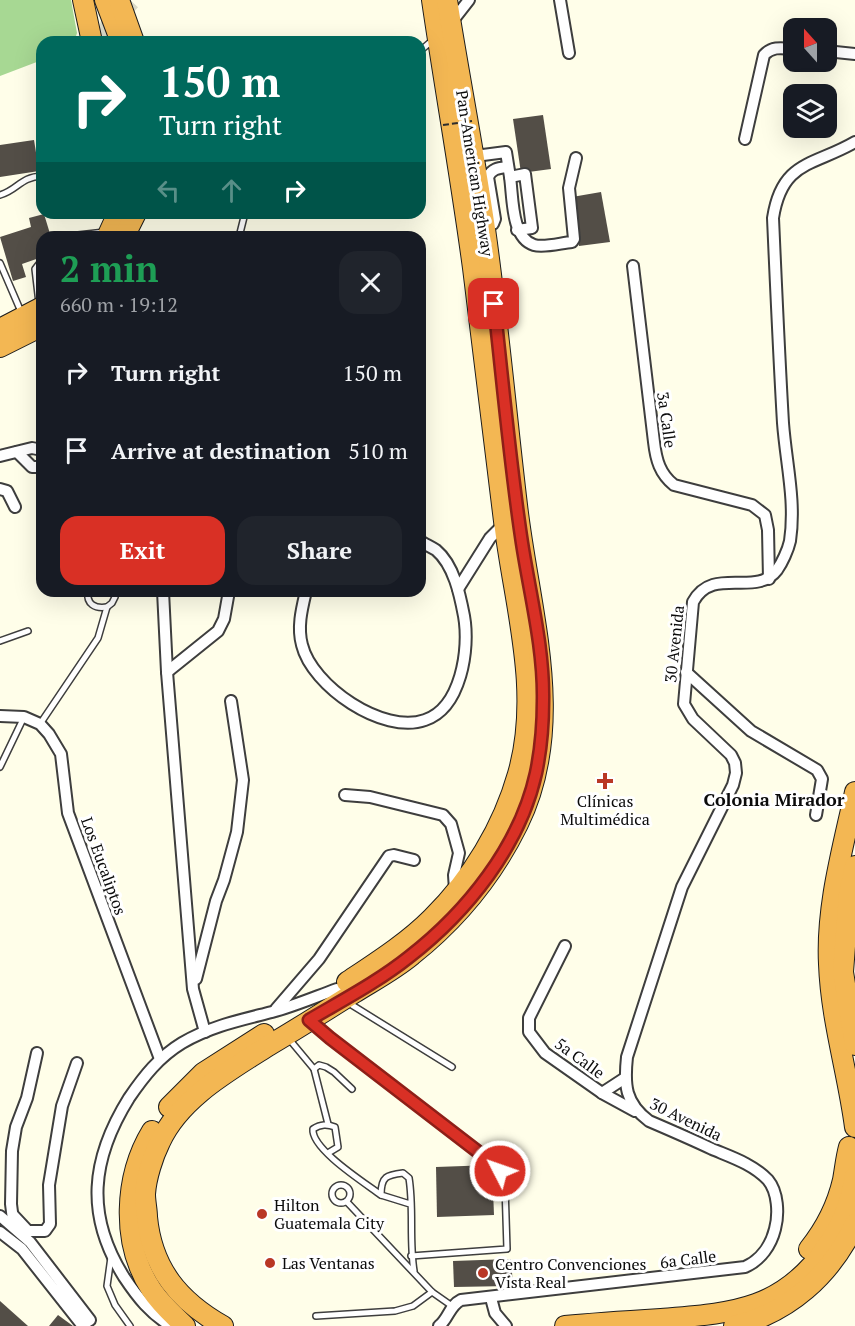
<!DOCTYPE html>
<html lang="en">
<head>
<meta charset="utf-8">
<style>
  :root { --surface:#171b24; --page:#20242c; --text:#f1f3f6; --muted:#9ea1a6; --accent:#d93025 }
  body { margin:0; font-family:"PT Serif",serif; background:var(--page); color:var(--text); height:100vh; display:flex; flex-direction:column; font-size:22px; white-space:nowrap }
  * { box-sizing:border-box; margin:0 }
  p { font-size:20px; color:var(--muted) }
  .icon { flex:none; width:33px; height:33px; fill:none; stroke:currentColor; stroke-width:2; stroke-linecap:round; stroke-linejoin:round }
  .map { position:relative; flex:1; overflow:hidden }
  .panel { position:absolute; left:36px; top:231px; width:390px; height:366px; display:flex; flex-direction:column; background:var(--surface); border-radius:18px; box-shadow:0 6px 24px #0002 }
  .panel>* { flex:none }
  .top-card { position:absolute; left:36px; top:36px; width:390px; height:183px; border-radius:18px; box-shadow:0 6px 24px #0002; background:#00695c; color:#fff; overflow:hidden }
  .needle { width:39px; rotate:339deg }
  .tools { position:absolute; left:783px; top:18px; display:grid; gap:12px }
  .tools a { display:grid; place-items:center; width:54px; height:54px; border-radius:12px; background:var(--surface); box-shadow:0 6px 24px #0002; font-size:30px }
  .pin { position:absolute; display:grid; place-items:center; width:51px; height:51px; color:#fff; margin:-26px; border-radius:12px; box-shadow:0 3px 9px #0006 }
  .me { position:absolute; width:66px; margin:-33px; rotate:311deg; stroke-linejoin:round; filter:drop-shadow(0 0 4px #0008) }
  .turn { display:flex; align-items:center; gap:21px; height:126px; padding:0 24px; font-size:27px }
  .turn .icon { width:78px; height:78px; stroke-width:2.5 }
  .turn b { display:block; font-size:42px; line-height:51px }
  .lanes { display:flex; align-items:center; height:57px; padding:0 24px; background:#0003; justify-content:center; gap:30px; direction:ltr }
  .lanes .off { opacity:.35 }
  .round { display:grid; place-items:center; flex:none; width:63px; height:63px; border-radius:18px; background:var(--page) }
  .overview { display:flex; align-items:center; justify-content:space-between; height:102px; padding:0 24px }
  h1 { font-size:36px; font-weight:600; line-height:45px; color:#1e9e55 }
  .primary-button { display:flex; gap:12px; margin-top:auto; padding:12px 24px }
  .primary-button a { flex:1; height:69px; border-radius:18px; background:var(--accent); color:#fff; font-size:24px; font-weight:600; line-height:69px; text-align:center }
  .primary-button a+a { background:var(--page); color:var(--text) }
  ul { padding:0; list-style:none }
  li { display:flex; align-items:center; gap:18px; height:78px; padding:0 24px }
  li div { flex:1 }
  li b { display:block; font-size:22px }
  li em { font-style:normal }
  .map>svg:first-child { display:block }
  .forest { fill:#a7d893 }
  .building { fill:#534e47 }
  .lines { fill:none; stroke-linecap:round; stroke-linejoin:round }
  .highway-tunnel { stroke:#dadac8; stroke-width:20; stroke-dasharray:20 10; stroke-linecap:butt }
  .lane-casing { stroke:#3e3e3e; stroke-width:8 }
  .street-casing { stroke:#3e3e3e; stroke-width:14 }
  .highway-casing { stroke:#1c1c1c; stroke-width:22 }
  .lane { stroke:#fff; stroke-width:5 }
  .street { stroke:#fff; stroke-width:10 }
  .highway { stroke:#f3b753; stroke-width:20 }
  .path-bridge { stroke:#2d2d2d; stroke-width:2; stroke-dasharray:6 3; stroke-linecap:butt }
  .route-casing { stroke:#8d1f18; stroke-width:15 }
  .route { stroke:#d93025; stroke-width:10 }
  .poi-dot { fill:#b93725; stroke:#fff; stroke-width:2 }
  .labels { text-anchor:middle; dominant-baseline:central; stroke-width:6; stroke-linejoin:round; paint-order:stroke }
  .street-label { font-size:16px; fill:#0b0b0b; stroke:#fff }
  .poi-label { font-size:16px; fill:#0b0b0b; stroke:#fff; text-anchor:start }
  .neighbourhood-label { font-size:18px; font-weight:bold; fill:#0b0b0b; stroke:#fff }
</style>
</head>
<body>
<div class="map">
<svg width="855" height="1326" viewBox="0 0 855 1326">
  <rect width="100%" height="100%" fill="#fffee9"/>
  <path class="forest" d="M0,0H71L77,33L74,42H42V60L0,76Z"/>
  <g class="building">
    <path d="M543,115L551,169L521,173L513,119Z"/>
    <path d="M34,140L39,171L0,177V145Z"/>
    <path d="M601,192L610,242L579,246L572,197Z"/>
    <path d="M44,214L51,237H42V257L22,264L26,277L13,281L0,237L31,227L29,218Z"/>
    <path d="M492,1165L494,1215L437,1217L436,1167Z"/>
    <path d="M511,1259L513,1286L454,1287L453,1261Z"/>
    <path d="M0,1301L28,1326H0Z"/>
    <path d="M58,1315L73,1326H49Z"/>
  </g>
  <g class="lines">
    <path class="highway-tunnel" d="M105,42L111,22L131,0"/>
    <defs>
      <g id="lane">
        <path d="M420,51L434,39"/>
        <path d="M420,121V132"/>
        <path d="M0,195C18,190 20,177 42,176"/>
        <path d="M60,237L105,232"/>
        <path d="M239,237L245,213"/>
        <path d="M0,263L22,314"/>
        <path d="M39,303L35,269L42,260"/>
        <path d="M88,591C86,604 95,609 107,607"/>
        <path d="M0,641L28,631"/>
        <path d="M40,724L98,638L107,607L112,603L115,597V591"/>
        <path d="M0,767L24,717"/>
        <path d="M347,1002L452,1067"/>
        <path d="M314,1024L490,1161L499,1171L505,1186L507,1249L411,1256"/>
        <path d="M289,1039L314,1069L328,1124"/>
        <path d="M314,1069L319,1065L326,1067L334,1072L352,1089"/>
        <path d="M328,1153L338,1147L335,1127C327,1124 321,1124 313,1129C311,1149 365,1183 381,1195"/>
        <circle cx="341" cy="1194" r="9"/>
        <path d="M347,1202L432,1292L452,1306"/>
        <path d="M410,1204L381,1195C381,1176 387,1175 403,1173L409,1178C414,1209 409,1240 414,1271"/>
        <path d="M111,1257L107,1286L115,1305L130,1326"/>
        <path d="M316,1316L395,1311L413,1306L432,1292"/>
      </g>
      <g id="street">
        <path d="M560,0L569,53"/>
        <path d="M451,23L469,0"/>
        <path d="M826,51L855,54"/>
        <path d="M745,139L764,55C772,46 782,48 794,49"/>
        <path d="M472,152L483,155L506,152L510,177L525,174L532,228L517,230"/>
        <path d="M510,177C513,197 511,238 534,245C544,248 561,243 572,242L574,239L569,188L576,158"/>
        <path d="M485,226L493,224L495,219L488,177C492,168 499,168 508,167"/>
        <path d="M633,266L654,442C656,460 660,474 674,485L752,505L765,515L768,530L769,579"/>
        <path d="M17,452L32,467H40L42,465"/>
        <path d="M0,456L32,448L42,450"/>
        <path d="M0,489L7,491L15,507"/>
        <path d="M458,589L490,538L504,524"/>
        <path d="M163,591L167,672L193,989L205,1032"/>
        <path d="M306,591C302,608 297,627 302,645C312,686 383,735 425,720C461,708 470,649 464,616C460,595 454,565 436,550C431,547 425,544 420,541"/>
        <path d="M167,672L218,631L224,619L229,591"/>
        <path d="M686,672L751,731L817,770L822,779L816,815"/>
        <path d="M0,716L24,717L40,724L49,734L61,754L68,813L160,1059"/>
        <path d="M345,795L370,797L443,815L451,824L459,853L454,875L455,890"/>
        <path d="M565,946L529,1018V1032L545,1053L602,1093L635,1111"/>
        <path d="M196,979L216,901L224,880L237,832L243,780L231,701"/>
        <path d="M276,1009L319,959L389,856L394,855L414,860"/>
        <path d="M602,1093L625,1078"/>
        <path d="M13,1215L28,1231H45L50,1224L49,1185L62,1106L77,1063"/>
        <path d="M0,1216L30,1242L90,1320L82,1325L22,1249L0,1232"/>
        <path d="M13,1220L11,1204L12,1151L16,1127L27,1098L37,1053"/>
        <path d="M491,1298L495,1313L506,1326"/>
        <path d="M171,1326C150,1313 138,1298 124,1277C85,1215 91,1159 129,1098C144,1076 159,1057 182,1043C211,1026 241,1020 272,1012C294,1006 315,997 337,989"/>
        <path d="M439,1326C449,1318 449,1306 461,1300L745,1267C761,1260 771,1245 775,1229C779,1214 778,1192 768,1180C753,1164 731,1157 712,1149C691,1139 670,1130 649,1121C625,1103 624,1085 627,1057L682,887L733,785L736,773L735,763L731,755L693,719L684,704L693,602C713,565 756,598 777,570C782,563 788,550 790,541C796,501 786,463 783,423C779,355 776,286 773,218C782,160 814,166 855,142"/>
      </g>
      <g id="highway">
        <path d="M83,0L92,42"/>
        <path d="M105,0L121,42"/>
        <path d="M119,0L134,42"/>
        <path d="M107,237L118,213"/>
        <path d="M124,237L136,213"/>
        <path d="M0,329L42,307"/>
        <path d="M0,347L42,326"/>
        <path d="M855,792C843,848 826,906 829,964C831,1020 848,1073 855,1127"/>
        <path d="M855,866L849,894L843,972L855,1045"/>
        <path d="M347,982C377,962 407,943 432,918C472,879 503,827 518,774C542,690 514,605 504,521C493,437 484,352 473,268C461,178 445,89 432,0"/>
        <path d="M169,1107L203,1073L264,1034"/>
        <path d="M152,1131C124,1177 121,1243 151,1289C160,1303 173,1315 185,1326"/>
        <path d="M809,1249C825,1229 837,1206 843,1180C845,1169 846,1158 849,1147"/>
        <path d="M223,1326C179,1301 152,1269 147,1217C147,1210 145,1202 145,1194C146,1178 153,1156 160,1142C180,1098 229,1071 268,1046C297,1029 325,1011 354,993C373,981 394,970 412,955C456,920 493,875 518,824C568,722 529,611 517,505C506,413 498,321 485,229C474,152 459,76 447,0"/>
        <path d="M565,1326C597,1323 629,1321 661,1319C732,1313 781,1311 826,1248C841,1227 851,1202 855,1176"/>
        <path d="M734,1326C789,1313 831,1275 855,1224"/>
      </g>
    </defs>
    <use href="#lane" class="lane-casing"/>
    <use href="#street" class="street-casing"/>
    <use href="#highway" class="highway-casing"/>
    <use href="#lane" class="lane"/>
    <use href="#street" class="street"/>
    <use href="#highway" class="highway"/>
    <path class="path-bridge" d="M443,125L472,121"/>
  </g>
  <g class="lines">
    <defs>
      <path id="route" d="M494,304C503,384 510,464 522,543C530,595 544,648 543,701C543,725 541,749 536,773C520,846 467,912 409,957C379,981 343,1000 309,1020L330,1038L490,1161L500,1171"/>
    </defs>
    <use href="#route" class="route-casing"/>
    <use href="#route" class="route"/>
  </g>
  <g class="poi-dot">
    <path d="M602 772h6v6h6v6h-6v6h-6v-6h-6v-6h6z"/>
    <circle cx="262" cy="1214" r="6"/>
    <circle cx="270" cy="1263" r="6"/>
    <circle cx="483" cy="1273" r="6"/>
  </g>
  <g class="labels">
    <g class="street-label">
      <text transform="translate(475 173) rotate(81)">Pan-American Highway</text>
      <text transform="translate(667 420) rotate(82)">3a Calle</text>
      <text transform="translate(674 644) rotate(-84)">30 Avenida</text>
      <text transform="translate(104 866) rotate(70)">Los Eucaliptos</text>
      <text transform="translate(580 1058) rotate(36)">5a Calle</text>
      <text transform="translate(686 1119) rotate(26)">30 Avenida</text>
      <text transform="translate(688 1259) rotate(-7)">6a Calle</text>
    </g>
    <g class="poi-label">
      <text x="605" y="801" text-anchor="middle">Clínicas<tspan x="605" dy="18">Multimédica</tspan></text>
      <text x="274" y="1205">Hilton<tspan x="274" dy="18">Guatemala City</tspan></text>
      <text x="282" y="1263">Las Ventanas</text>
      <text x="495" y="1264">Centro Convenciones<tspan x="495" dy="18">Vista Real</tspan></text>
    </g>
    <g class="neighbourhood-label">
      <text x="774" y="799">Colonia Mirador</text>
    </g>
  </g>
</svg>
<div class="tools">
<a><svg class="needle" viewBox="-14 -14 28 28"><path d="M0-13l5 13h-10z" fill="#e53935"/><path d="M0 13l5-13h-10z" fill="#9ea1a6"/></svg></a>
<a><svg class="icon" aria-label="layers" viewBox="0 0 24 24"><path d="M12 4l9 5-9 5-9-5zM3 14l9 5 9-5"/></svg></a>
</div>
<div class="pin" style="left:494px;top:304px;background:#d93025"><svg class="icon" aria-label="arrive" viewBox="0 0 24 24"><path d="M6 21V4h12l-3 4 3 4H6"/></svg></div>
<svg class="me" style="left:500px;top:1171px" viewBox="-20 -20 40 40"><circle r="17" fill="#d93025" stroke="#fff" stroke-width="3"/><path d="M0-11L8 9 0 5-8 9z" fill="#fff"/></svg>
<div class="top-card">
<div class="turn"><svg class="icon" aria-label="right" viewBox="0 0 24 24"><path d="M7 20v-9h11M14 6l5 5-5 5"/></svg><div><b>150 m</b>Turn right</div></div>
<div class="lanes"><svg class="icon off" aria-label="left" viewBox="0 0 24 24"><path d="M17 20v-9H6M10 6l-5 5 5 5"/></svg><svg class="icon off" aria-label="ahead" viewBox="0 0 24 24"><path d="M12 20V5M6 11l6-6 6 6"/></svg><svg class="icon" aria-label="right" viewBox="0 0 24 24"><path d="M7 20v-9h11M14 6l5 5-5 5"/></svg></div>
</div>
<section class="panel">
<div class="overview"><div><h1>2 min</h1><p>660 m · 19:12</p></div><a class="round"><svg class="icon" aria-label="close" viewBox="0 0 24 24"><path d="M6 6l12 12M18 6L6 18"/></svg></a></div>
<ul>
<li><svg class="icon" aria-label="right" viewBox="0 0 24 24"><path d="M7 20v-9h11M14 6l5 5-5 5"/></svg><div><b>Turn right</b></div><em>150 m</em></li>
<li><svg class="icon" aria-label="arrive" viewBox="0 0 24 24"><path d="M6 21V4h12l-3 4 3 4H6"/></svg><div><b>Arrive at destination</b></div><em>510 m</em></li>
</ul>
<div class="primary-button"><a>Exit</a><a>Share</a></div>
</section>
</div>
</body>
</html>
